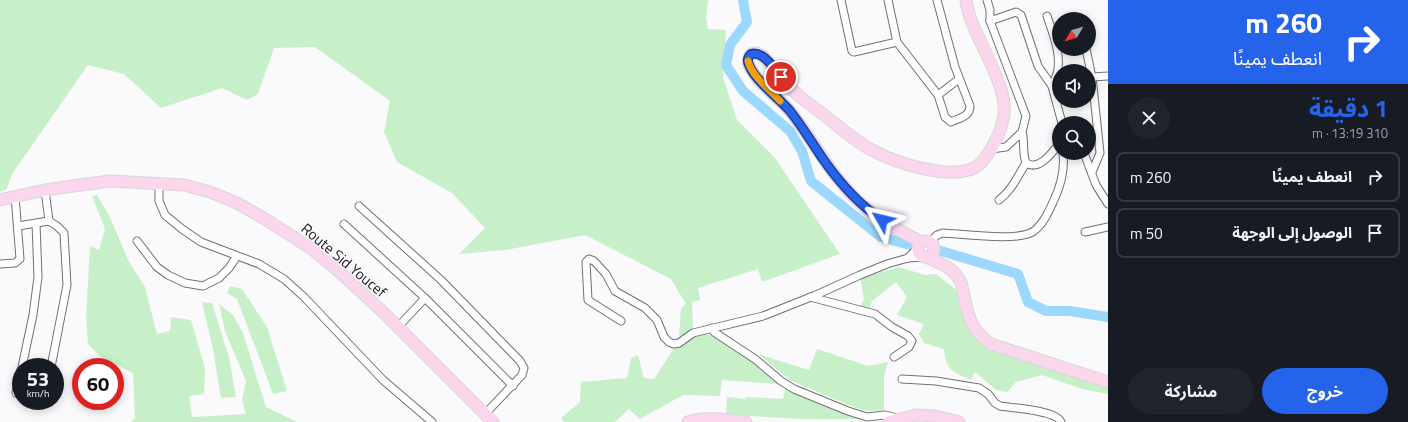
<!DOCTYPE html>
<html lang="ar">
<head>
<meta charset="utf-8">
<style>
  :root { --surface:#171b24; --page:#20242c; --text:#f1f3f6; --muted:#9ea1a6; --line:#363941; --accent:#2563eb }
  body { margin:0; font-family:"Titillium Web","Noto Sans Arabic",sans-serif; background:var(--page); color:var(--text); direction:rtl; height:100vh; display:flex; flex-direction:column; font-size:15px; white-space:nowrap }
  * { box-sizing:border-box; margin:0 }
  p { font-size:13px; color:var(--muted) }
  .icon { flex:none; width:22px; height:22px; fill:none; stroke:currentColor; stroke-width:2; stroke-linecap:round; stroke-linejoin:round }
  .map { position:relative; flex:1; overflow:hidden; direction:ltr }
  .panel { display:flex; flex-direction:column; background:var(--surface); width:300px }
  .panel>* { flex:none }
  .top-card { background:#2563eb; color:#fff; overflow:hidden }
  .needle { width:26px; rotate:232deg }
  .controls { position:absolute; left:1052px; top:12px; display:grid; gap:8px }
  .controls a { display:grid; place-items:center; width:44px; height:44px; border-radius:50%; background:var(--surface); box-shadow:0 2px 10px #0003; font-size:20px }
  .speed { position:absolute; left:12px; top:358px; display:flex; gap:8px; font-size:20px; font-weight:700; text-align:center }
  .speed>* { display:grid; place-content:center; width:52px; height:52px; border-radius:50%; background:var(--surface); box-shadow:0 2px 10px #0003; line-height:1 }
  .speed small { font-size:10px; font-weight:400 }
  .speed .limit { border:6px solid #d22; background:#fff; color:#111 }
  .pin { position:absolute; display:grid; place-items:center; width:34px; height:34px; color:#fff; margin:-17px; border:2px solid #fff; border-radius:50%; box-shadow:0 1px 4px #0007 }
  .me { position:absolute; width:44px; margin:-22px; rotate:307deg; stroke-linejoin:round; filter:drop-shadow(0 0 3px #0008) }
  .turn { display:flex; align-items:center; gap:14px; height:84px; padding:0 20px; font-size:18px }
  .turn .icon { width:52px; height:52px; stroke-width:2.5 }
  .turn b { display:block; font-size:28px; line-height:34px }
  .round { display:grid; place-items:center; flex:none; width:42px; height:42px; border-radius:21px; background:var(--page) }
  .summary { display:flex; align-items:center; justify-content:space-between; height:68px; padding:0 20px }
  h1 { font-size:24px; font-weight:700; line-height:30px; color:var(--accent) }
  .cta { display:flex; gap:8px; margin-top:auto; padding:8px 20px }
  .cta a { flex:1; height:46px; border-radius:24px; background:var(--accent); color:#fff; font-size:16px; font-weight:700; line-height:46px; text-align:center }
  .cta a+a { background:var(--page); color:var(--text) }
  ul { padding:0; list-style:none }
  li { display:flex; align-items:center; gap:12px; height:50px; margin:0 8px 6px; padding:0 12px; border:2px solid var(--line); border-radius:8px }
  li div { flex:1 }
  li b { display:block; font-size:15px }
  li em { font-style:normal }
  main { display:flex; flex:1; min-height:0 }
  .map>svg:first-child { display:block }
  .green { fill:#c7f0c8 }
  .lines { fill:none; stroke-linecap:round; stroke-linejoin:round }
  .river { stroke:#9cd8fe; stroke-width:10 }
  .street-casing { stroke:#707072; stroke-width:9 }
  .primary-casing { stroke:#d7d7d7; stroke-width:13 }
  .street { stroke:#fff; stroke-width:7 }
  .primary { stroke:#fbd7ee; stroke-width:11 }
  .route-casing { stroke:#184099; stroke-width:10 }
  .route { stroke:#2563eb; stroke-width:7 }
  .slow { stroke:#f59e0b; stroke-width:7 }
  .labels { text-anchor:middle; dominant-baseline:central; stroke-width:3; stroke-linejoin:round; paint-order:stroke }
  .street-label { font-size:15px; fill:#202021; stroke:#fafafc }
</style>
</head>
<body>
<main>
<section class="panel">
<div class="top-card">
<div class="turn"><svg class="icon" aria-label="right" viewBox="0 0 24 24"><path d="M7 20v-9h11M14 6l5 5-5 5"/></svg><div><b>260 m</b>انعطف يمينًا</div></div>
</div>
<div class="summary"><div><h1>1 دقيقة</h1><p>310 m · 13:19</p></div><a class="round"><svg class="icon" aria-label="close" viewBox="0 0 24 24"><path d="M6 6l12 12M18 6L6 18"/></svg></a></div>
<ul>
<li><svg class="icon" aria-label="right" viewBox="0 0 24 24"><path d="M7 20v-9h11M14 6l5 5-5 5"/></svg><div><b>انعطف يمينًا</b></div><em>260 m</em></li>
<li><svg class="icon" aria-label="arrive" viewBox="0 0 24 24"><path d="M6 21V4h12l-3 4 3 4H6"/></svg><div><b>الوصول إلى الوجهة</b></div><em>50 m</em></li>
</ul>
<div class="cta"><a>خروج</a><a>مشاركة</a></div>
</section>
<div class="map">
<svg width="1108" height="422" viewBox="0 0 1108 422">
  <rect width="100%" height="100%" fill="#fafafc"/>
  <g class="green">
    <path d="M0,0H708L706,18L708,29L726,30L723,77L737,120L775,158L840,254L762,282L758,269L698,288L700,300L692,302L693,329L679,337L681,308L686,304L671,279L585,235L505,250L459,254L485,228L452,193L397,162L384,132L390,101L315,47L274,48L258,94L247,100L222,88L161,108L124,74L88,65L12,174L6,190L0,191Z"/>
    <path d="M97,195L110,217L128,260L145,287L157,334L170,331L171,317L191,320L205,368L204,394L189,396L192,417L246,414L242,400L246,381L225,331L219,304L233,315L243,333L266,407L297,422H131L135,418L133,373L100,356L88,344L86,317L90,246L99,250L105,229L92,196Z"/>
    <path d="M899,267L925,275L936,274L959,292L971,332L1108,386V394L1082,389L1042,375L1016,382L1007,392L996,390L975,372L971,380C952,371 946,371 944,349L924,343L919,334L924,324L897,315L907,297L896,282L872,301L869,310L860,307L864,299L860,278Z"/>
    <path d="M230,286L242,289L267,327L287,391L273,394L237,299L227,293Z"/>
    <path d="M202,302L212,303L229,357L236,397L221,398L213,349Z"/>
    <path d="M700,332L711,336L712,334L752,361L778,384L722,380L720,396L683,395L640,419L629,409L615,422H564L561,418L580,402L581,382L627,378L631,358L638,355L644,378L654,379L678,342Z"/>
    <path d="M817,349L868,366L888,362L884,377V410L868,411L853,407L790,380L758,354L809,370Z"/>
    <path d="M785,389L857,417H885C837,422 775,418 726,414L727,397L745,399L746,397L783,399Z"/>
  </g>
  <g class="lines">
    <g class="river">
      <path d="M743,0L747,22L730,45L726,65L743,91L790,131L802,151L811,181L881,237L910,245"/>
      <path d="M941,251L1018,274L1028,302L1046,311H1070L1108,317"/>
    </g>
    <defs>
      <g id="street">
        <path d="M841,0L852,51L854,52L897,42"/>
        <path d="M888,0L897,42L938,95L945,117L951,122C959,118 970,117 970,106L955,67L937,0"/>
        <path d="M987,0L990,10V21L1026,116L1022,132"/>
        <path d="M1047,16C1053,34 1062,55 1057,74C1056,78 1053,82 1052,86"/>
        <path d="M990,21L1016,12L1021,15L1038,66L1052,86L1062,123"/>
        <path d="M1086,49L1092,77L1100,153L1092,172"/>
        <path d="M1092,77L1108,76"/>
        <path d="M938,95L959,79"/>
        <path d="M991,149L1006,147L1022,132C1025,142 1022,152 1026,163C1039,171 1051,154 1059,144"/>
        <path d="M1084,153L1096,185L1108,204"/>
        <path d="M159,185V201L165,215L182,229L201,242L259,264L284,279L304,297L383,380L432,422"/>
        <path d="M45,190L49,221L57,226L64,233L67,285L51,367"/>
        <path d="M999,200C1013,189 1017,177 1026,163"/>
        <path d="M359,206L441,280L520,361L524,368L522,375L485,414"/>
        <path d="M344,224L425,298L513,386"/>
        <path d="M18,226L49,221"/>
        <path d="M1085,232L1108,227"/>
        <path d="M137,241L157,267L168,275L185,283L203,286L219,278L229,268L237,256"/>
        <path d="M930,242L937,235L943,233C964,234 1019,242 1034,231C1044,223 1049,211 1054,200C1061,185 1065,170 1063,153"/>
        <path d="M908,258L918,248"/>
        <path d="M0,264L15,263L20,259L15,196"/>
        <path d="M810,297L875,314L892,327L908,336L912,341L909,347L894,357"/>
        <path d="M621,321L588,300L586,262L589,259L594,261L606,274L615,291L645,308L657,320L664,337L669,342L674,344L679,343L693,333L763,316L816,295L860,275L887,264L908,258L923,257"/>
        <path d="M398,327L425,298"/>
        <path d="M712,328L714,332L755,359L781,381L794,389L848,411L867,417L885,415L893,417L898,422"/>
        <path d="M22,367L33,315L38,277L36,223"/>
        <path d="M902,379L936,381L979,388L988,394L995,403L1000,406C1013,408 1056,410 1061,422"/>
        <path d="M16,393L21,370"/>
        <path d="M44,402L45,401"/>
      </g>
      <g id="primary">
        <path d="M0,200L45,190L109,181L184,185L210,192L237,203L265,219L312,249L335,268L382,311L493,422"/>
        <circle cx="926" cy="249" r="8"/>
        <path d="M921,242C904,232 884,224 869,211C851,196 836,178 823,158C812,142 802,126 790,111C778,97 756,82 749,65C747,61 749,57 751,54L757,53L763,56C774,69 784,83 797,94C807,103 818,110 828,118C842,129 856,142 872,150C896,163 948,180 974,168C987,162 1000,134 1003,120C1012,85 970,36 966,0"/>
        <path d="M926,257C938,262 952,267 959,279C963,284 963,291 964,297C969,319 972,331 991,344L1108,382"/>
        <path d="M688,422C707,416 726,420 746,422"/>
        <path d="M889,422L916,415L935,416L959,422"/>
      </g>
    </defs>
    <use href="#street" class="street-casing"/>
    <use href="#primary" class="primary-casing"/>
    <use href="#street" class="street"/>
    <use href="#primary" class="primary"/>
  </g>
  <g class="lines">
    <defs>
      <path id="route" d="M781,77C774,69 763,50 751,54C748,57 747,61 749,65C756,82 778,97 790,111C802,126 812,143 823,159C839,182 858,204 882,220"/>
    </defs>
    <use href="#route" class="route-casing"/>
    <use href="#route" class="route"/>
    <path class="slow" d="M748,61C752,76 769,89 780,101"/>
  </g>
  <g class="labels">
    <g class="street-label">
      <text transform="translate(344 260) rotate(40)">Route Sid Youcef</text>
    </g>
  </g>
</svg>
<div class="controls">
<a><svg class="needle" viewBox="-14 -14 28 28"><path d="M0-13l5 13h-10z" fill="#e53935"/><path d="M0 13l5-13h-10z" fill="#9ea1a6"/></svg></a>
<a><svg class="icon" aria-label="sound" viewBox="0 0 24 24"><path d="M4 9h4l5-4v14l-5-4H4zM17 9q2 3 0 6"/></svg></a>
<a><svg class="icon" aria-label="search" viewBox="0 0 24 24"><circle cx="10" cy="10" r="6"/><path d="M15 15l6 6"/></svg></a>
</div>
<div class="speed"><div>53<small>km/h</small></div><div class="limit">60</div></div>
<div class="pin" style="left:781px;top:77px;background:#d93025"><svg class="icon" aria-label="arrive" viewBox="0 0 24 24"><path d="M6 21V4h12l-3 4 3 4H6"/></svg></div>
<svg class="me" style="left:882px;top:220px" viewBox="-20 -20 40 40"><path d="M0-17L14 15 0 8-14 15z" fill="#2563eb" stroke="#fff" stroke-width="4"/></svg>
</div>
</main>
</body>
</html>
